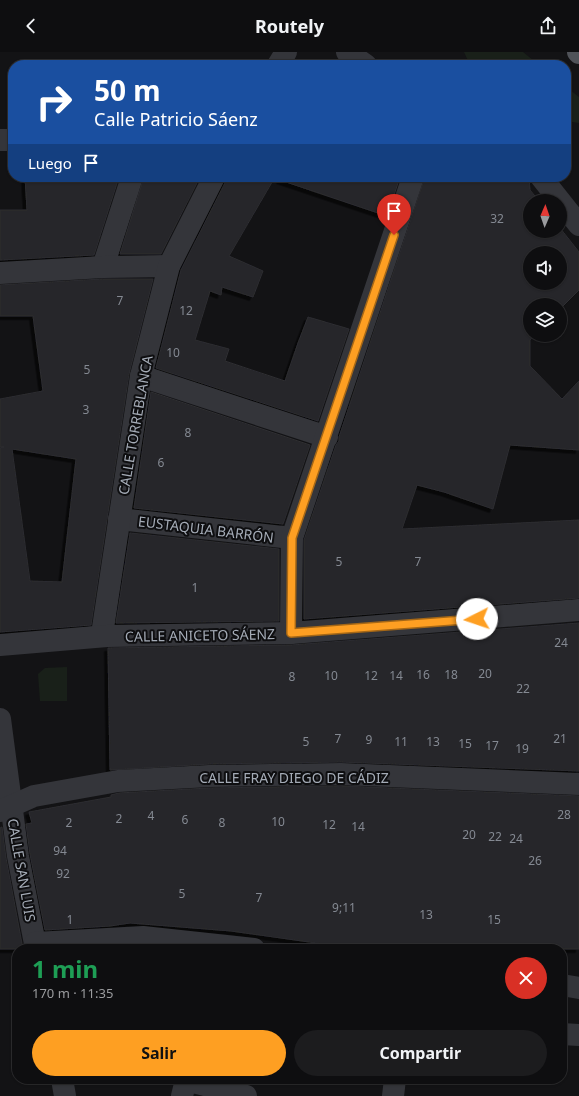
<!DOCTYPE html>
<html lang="es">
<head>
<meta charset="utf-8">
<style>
  :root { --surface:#0e0e10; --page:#1c1c1e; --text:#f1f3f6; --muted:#9b9c9f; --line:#2e2e30; --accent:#fe9f22 }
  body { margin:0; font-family:"Noto Sans",sans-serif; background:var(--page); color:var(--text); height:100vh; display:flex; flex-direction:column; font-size:15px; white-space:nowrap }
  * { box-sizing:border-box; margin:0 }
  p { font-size:13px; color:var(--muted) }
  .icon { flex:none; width:22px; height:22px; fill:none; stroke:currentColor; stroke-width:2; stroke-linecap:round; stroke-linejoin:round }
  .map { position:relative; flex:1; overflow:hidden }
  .sheet { position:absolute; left:12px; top:892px; width:555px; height:140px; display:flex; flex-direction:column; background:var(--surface); border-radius:16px; box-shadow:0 1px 3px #0004,0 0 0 1px var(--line) }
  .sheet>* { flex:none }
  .hud { position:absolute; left:8px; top:8px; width:563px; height:122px; border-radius:16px; box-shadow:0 1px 3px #0004,0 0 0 1px var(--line); background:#1a4fa0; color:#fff; overflow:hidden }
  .needle { width:26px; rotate:2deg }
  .tools { position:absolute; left:523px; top:142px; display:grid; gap:8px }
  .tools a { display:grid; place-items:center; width:44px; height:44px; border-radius:50%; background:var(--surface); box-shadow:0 1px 3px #0004,0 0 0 1px var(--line); font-size:20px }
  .pin { position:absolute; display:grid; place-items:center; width:34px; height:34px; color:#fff; margin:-41px -17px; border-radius:50% 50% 50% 0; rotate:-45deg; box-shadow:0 0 4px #0007 }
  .pin .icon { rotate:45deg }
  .me { position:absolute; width:44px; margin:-22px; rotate:266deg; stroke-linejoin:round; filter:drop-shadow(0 0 3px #0008) }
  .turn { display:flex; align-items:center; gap:14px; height:84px; padding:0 20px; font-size:18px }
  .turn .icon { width:52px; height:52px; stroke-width:2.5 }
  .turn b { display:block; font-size:28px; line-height:34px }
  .then { display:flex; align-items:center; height:38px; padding:0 20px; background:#0003; gap:8px; font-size:15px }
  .round { display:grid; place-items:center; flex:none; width:42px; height:42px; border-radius:21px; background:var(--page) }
  .summary { display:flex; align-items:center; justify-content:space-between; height:68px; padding:0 20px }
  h1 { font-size:24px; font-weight:700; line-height:30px; color:#1e9e55 }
  .cta { display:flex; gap:8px; margin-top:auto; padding:8px 20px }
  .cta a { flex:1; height:46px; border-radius:24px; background:var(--accent); color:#111; font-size:16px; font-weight:700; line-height:46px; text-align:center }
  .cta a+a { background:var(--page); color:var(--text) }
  header { display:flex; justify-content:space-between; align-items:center; height:52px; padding:0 20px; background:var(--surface); font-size:18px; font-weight:700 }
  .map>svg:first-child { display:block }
  .green { fill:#192019 }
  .building { fill:#262629; stroke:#2d2d31; fill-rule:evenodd; filter:url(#shadow) }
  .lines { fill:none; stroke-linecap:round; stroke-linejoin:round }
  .minor { stroke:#34353a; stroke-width:22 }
  .major { stroke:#505359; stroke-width:22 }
  .route-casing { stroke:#a56716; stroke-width:10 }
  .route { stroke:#fe9f22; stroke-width:7 }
  .labels { text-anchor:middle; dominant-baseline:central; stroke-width:4; stroke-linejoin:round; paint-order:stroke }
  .number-label { font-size:12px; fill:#848992 }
  .street-label { font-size:14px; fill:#a4abb6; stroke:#0e0e10 }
</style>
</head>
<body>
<header><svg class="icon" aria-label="back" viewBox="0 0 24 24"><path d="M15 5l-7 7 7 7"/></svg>Routely<svg class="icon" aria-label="share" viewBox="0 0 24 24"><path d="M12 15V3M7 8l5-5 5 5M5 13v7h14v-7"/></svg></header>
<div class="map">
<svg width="579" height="1044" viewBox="0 0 579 1044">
  <defs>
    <filter id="shadow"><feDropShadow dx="-3.5" dy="3.5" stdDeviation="0" flood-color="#0009"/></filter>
  </defs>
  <rect width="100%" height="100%" fill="#131315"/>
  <g class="green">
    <path d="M464,0H523L539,13H470Z"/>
    <path d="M566,35L579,45V71L566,69Z"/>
    <path d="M67,615V649H40L38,622L45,616Z"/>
  </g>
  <g class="building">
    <path d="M25,125H119L94,203L0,208V158H27Z"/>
    <path d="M144,125H200L161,202H120Z"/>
    <path d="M226,125H275L229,204L263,219L253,245L222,235L221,243L210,239L195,288L229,297L225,309L285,329L298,291L308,265L349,277L318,369L156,316L181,218L225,131Z"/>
    <path d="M281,125H400L387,164L280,128Z"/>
    <path d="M425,125H529L530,138L539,149H530V179H560V176L579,200V238L560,257V253H530V283H534L530,288V314L562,347L579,329V398L510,393L493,457L444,440L417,433L402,477L579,468V546L304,567V488L336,393L339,389V385ZM530,201H560V231H530Z"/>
    <path d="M103,227H153L129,322L91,573L0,580V396L4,395H0V347L43,339L33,264H0V233ZM12,397L76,407L62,530L30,529Z"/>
    <path d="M151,340L310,393L283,472L134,456Z"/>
    <path d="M130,481L279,497V569L116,571Z"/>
    <path d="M579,571V719L341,710L209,712L110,718L108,596L292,593Z"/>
    <path d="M341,734L579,744V897H359L231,879L130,871L110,874L45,878L30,802L26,772L32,771L29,760L111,745V743L119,741L209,736Z"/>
    <path d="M2,775L6,806L23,897H0V776Z"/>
  </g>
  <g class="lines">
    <g class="minor">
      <path d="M347,0L366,13"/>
      <path d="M278,13L286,0"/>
      <path d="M0,88H13"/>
      <path d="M541,125L579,173"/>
      <path d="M103,215L132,125"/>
      <path d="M0,221L103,215L169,214"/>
      <path d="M141,324L327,385"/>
      <path d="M119,467L292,486"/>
      <path d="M291,581L292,486L413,125"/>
      <path d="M103,584V576L141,324L169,214L214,125"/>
      <path d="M0,593L107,584L291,581L579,558"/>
      <path d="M0,667L18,804L36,897"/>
      <path d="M0,759L34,744L118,729L209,724L341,722L579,732"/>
      <path d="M35,891L143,885L254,897"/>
      <path d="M562,933L579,936"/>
      <path d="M562,982L579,983"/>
      <path d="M62,1027L65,1044"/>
      <path d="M182,1044L186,1028L246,1044"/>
      <path d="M393,1044L395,1027"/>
    </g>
    <path class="major" d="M578,0L579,1"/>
  </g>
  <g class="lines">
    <defs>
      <path id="route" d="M394,183L292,486L291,581L477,567"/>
    </defs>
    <use href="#route" class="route-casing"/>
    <use href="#route" class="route"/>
  </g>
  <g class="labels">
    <g class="number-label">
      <text x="497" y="166">32</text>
      <text x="120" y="248">7</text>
      <text x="186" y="258">12</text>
      <text x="173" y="300">10</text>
      <text x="87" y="317">5</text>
      <text x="86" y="357">3</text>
      <text x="188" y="380">8</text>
      <text x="161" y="410">6</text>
      <text x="339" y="509">5</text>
      <text x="418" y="509">7</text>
      <text x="195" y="535">1</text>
      <text x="561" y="590">24</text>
      <text x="485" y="621">20</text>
      <text x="423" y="622">16</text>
      <text x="451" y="622">18</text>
      <text x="331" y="623">10</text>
      <text x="371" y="623">12</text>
      <text x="396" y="623">14</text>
      <text x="292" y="624">8</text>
      <text x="523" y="636">22</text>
      <text x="338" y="686">7</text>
      <text x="560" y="686">21</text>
      <text x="369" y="687">9</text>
      <text x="306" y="689">5</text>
      <text x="401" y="689">11</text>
      <text x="433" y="689">13</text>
      <text x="465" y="691">15</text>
      <text x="492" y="693">17</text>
      <text x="522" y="696">19</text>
      <text x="564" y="762">28</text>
      <text x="151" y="763">4</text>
      <text x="119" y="766">2</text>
      <text x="185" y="767">6</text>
      <text x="278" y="769">10</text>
      <text x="69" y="770">2</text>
      <text x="222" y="770">8</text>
      <text x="329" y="772">12</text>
      <text x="358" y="774">14</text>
      <text x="469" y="782">20</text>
      <text x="495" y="784">22</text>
      <text x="516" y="786">24</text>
      <text x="60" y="798">94</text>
      <text x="535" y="808">26</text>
      <text x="63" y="821">92</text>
      <text x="182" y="841">5</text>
      <text x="259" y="845">7</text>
      <text x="344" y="855">9;11</text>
      <text x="426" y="862">13</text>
      <text x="70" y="867">1</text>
      <text x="494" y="867">15</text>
    </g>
    <g class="street-label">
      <text transform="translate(135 373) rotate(-80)">CALLE TORREBLANCA</text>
      <text transform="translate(206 477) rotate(7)">EUSTAQUIA BARRÓN</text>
      <text transform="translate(200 583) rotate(-1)">CALLE ANICETO SÁENZ</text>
      <text x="294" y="725">CALLE FRAY DIEGO DE CÁDIZ</text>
      <text transform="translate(22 818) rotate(80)">CALLE SAN LUIS</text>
    </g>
  </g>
</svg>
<div class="tools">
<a><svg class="needle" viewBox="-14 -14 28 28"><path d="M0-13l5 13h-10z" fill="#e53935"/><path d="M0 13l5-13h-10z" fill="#9b9c9f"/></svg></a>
<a><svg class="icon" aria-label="sound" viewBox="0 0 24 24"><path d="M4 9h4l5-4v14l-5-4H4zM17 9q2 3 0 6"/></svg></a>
<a><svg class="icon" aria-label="layers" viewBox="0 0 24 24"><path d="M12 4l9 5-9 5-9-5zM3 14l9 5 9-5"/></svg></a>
</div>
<div class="pin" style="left:394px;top:183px;background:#d93025"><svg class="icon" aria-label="arrive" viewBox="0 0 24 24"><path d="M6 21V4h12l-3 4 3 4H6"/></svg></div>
<svg class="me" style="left:477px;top:567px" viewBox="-20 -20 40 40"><circle r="19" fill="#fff"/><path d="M0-13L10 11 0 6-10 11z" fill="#fe9f22"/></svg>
<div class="hud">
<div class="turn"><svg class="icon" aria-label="right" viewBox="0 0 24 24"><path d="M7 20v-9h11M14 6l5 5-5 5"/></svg><div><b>50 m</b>Calle Patricio Sáenz</div></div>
<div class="then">Luego<svg class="icon" aria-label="arrive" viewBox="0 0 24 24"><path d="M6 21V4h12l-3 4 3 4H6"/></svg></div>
</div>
<section class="sheet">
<div class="summary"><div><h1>1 min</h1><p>170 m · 11:35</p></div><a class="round" style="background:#d93025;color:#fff"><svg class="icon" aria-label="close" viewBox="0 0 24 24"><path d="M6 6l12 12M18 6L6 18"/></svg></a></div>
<div class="cta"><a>Salir</a><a>Compartir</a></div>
</section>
</div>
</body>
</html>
